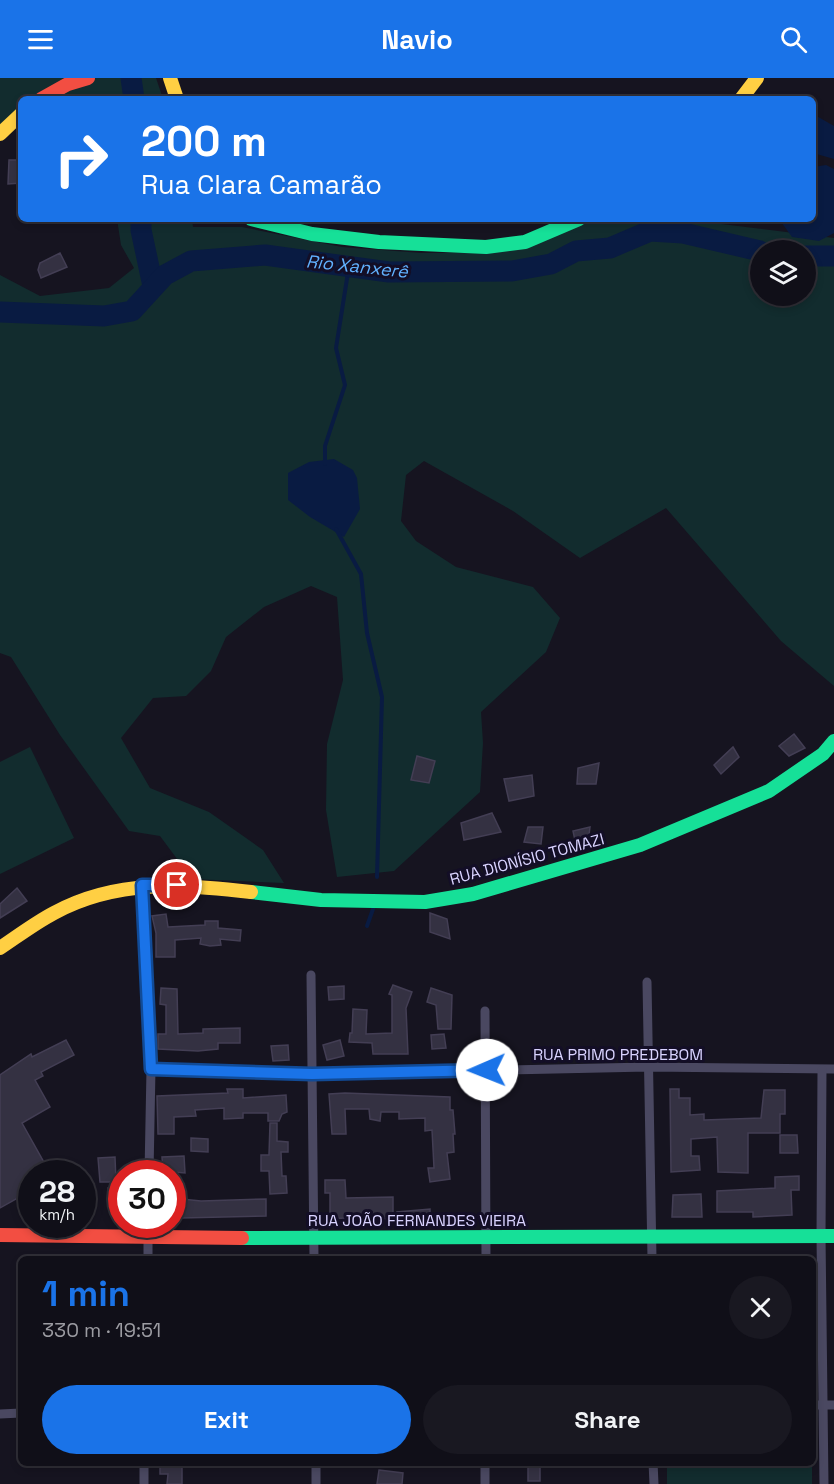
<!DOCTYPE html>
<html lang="en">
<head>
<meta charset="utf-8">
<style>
  :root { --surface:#100f18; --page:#191821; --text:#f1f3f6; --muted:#9c9ca2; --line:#302f37; --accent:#1a73e8 }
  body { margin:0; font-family:"Space Grotesk",sans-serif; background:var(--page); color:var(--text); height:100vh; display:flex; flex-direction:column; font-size:22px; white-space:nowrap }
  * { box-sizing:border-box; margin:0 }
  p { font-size:20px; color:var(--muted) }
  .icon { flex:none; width:33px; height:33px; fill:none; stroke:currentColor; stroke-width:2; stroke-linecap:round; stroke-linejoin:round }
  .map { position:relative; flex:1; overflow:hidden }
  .details { position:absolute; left:18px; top:1178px; width:798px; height:210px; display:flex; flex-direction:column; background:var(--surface); border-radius:9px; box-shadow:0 3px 9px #0003,0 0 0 2px var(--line) }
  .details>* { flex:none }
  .banner { position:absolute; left:18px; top:18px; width:798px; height:126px; border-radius:9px; box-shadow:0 3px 9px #0003,0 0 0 2px var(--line); background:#1a73e8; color:#fff; overflow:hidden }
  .buttons { position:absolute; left:750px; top:162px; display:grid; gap:12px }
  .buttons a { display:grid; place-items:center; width:66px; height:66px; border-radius:50%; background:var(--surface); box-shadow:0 3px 9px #0003,0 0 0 2px var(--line); font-size:30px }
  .speed { position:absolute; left:18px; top:1082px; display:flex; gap:12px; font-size:30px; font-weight:700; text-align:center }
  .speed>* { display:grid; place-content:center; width:78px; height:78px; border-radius:50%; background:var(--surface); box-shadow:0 3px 9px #0003,0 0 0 2px var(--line); line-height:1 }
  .speed small { font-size:15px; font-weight:400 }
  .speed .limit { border:9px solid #d22; background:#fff; color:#111 }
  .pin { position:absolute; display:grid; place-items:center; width:51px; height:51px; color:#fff; margin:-26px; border:3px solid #fff; border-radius:50%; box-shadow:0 2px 6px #0007 }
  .me { position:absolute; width:66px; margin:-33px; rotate:269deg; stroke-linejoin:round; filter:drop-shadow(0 0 4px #0008) }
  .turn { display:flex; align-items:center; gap:21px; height:126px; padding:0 24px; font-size:27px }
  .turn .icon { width:78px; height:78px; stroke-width:2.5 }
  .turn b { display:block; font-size:42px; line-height:51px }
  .round { display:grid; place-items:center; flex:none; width:63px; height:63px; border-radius:32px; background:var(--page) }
  .summary { display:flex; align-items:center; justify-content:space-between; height:102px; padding:0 24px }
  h1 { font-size:36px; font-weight:800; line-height:45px; color:var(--accent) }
  .cta { display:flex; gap:12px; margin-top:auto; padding:12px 24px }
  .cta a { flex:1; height:69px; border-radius:36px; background:var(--accent); color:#fff; font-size:24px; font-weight:800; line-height:69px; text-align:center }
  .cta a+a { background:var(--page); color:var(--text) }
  header { display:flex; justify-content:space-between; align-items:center; height:78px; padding:0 24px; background:var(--accent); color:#fff; font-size:27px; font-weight:800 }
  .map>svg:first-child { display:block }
  .green { fill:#122c2e; fill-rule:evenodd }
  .water { fill:#091b42 }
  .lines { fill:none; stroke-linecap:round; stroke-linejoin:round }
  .stream { stroke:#091b42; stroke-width:4 }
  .river { stroke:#091b42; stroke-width:21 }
  .building { fill:#343142; stroke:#433e54; stroke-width:1.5 }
  .street { stroke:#4a4861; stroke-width:9 }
  .fast { stroke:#16e098; stroke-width:14 }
  .slow { stroke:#ffcf43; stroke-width:14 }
  .jam { stroke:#f24e42; stroke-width:14 }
  .route-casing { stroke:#114b97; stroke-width:15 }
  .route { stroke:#1a73e8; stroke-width:10 }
  .labels { text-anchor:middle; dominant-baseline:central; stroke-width:6; stroke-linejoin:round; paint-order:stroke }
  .street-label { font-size:16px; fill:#d9d3ff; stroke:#130e26 }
  .water-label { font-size:18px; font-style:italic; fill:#61b1ff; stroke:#130e26 }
</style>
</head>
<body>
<header><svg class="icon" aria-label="menu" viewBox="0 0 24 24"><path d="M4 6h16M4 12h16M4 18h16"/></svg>Navio<svg class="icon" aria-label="search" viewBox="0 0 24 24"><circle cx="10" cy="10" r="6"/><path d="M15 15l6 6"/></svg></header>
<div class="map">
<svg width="834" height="1406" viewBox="0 0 834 1406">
  <rect width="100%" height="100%" fill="#161420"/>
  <g class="green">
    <path d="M0,0H156L163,21H21V30L0,50Z"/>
    <path d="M117,141H192L193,149H242L342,169L422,175H491L517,171L589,141H681L834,160V608L781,563L666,430L580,480L513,433L424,383L406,397L401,443L416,463L456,489L533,509L560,540L546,574L481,634L483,665L480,714L394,793L337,799L326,732L327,666L343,602L337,519L311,508L264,529L226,559L211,593L186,618L153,620L121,660L150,710L209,734L263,772L284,805L192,801L160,758L129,753L60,657L11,579L0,575V197L40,218L109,210L134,190L121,167ZM760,172H806V218H760Z"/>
    <path d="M30,669L74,760L0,796V684Z"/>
    <rect x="667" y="1385" width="145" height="21"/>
  </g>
  <g class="water">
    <path d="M813,36L834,48V81L813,75Z"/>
    <path d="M826,87L834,91V155L819,163L792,159L779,141H813V89Z"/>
    <path d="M334,381L353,392L357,400L360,431L344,459L310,439L288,422V395L309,384Z"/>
  </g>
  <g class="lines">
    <g class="stream">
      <path d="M325,386V368L345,307L336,270L349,188"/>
      <path d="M336,451L361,496L367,555L382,619L377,799"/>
      <path d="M367,848L373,831"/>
    </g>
    <g class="river">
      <path d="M131,0L134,21"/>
      <path d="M141,141V152L153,208"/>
      <path d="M806,178H834"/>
      <path d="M0,234L104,238L132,233L165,197L191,183L265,177L389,194L512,193L551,186L576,173L610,170L650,153L683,155L760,173"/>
    </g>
  </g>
  <g class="building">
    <path d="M9,82H21V105L8,106Z"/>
    <path d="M60,175L67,189L41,200L38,192L40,185Z"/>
    <path d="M794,656L805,670L789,678L779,668Z"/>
    <path d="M733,669L739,679L721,696L714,687Z"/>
    <path d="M417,678L435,683L429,705L411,702Z"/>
    <path d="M599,685L596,706H577L578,690Z"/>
    <path d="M532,697L534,718L509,723L504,701Z"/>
    <path d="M492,735L501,754L464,762L461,745Z"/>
    <path d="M528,749H543L541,766L524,764Z"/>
    <path d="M590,749L588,765L576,767L573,753Z"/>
    <path d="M17,810L27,823L0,840V826Z"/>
    <path d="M430,835L447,841L450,861L430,854Z"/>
    <path d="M166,836L168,849L205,847V843H218V850L241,852L240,863L220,861L221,867L210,868L200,866L201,860L175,862V879H156V855L152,838Z"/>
    <path d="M393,907L412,914L406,930L408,976H373L372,965L349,964L350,955H352L353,931L367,932L366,956L392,955V917L389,916Z"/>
    <path d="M344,908V921L329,922L328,909Z"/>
    <path d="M161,910L177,911L178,956L203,955V951L240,950V965H218V971L198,973L158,971V956H166V927L160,926Z"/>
    <path d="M431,910L452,917L451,951H438L436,927L427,924Z"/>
    <path d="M444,956L446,970L432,971L431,957Z"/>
    <path d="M66,962L74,977L41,994L43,998L35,1002L50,1029L22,1045L50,1095H32V1112L0,1130V997L31,976L32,979Z"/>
    <path d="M340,962L344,978L327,982L323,967Z"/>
    <path d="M288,967L289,982L273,983L271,968Z"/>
    <path d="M227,1011H243V1020L286,1017L287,1034L282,1036L279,1043H268V1035H243V1040L224,1041V1030L195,1032L196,1038L174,1039V1056H158L157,1018L228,1015Z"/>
    <path d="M670,1011H679V1020H690V1037L704,1036V1042L761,1040L764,1012H785V1036H780V1055H748V1095L718,1094L717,1059L691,1061V1078H699L700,1092L671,1094Z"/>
    <path d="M345,1015L450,1019V1032H453L455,1056H453L454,1074L447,1075L450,1101L430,1104L428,1090H434L432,1052L425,1053V1040L399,1041V1034H381L380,1043L370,1041L369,1031H345L346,1056H332L329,1016Z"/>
    <path d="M270,1045H277V1063L288,1064V1074H281L282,1098H286L287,1115L270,1116L269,1093H261V1077H269Z"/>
    <path d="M780,1057H797L798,1075H780Z"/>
    <path d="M191,1060L208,1061V1074L191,1073Z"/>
    <path d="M184,1078L185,1095L163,1093L162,1079Z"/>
    <path d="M115,1079L116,1104H100L98,1080Z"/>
    <path d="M799,1098V1112H791L792,1137L753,1139V1134H717V1113L775,1110V1099Z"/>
    <path d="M325,1102H345L346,1120L393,1119V1141L330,1140V1115H325Z"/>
    <path d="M108,1110H122V1127H109Z"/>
    <path d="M701,1116L702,1139H672L673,1117Z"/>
    <path d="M172,1120L201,1123L266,1121V1138L181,1140V1137H172Z"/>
    <path d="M430,1131V1146H398L397,1134Z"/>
    <path d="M160,1384H182V1406H167L168,1396H160Z"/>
    <rect x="528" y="1384" width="12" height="19"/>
    <path d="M379,1392L403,1395L402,1406H377Z"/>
  </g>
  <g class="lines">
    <g class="street">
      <path d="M142,807L151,991L149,1095"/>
      <path d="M311,897L314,1180"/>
      <path d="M647,904L652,1180"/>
      <path d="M485,933L486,1180"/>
      <path d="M151,991L312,996L648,989L834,991"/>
      <path d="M822,992L821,1158L824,1406"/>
      <path d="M148,1180V1146"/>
      <path d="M813,1327H834"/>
      <path d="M0,1336L21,1335"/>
      <path d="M653,1384L654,1406"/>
      <path d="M144,1406V1384"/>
      <path d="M316,1406V1384"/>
      <path d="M485,1406V1384"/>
    </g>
    <g class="fast">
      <path d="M251,141L312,156L379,164L486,169L525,164L579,141"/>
      <path d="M251,814L321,822L425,824L473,816L640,767L769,713L823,676L834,663"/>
      <path d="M242,1160L834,1158"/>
    </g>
    <g class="slow">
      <path d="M170,0L177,21"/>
      <path d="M741,21L757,0"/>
      <path d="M0,56L21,36"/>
      <path d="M0,870C18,858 35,845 54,835C116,801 184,806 251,814"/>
    </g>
    <g class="jam">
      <path d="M41,21L68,6L88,0"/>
      <path d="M0,1157L242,1160"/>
    </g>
  </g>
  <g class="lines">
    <defs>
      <path id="route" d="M177,807H142L151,991L312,996L487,992"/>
    </defs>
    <use href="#route" class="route-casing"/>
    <use href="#route" class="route"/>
  </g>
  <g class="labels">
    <g class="street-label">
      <text transform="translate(527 781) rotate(-15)">RUA DIONÍSIO TOMAZI</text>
      <text x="618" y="976">RUA PRIMO PREDEBOM</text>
      <text x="417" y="1142">RUA JOÃO FERNANDES VIEIRA</text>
    </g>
    <g class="water-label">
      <text transform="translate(357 188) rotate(6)">Rio Xanxerê</text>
    </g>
  </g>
</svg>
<div class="buttons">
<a><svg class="icon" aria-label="layers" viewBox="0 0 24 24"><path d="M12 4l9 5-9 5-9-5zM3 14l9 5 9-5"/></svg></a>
</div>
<div class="speed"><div>28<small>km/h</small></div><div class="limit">30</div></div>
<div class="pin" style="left:177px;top:807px;background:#d93025"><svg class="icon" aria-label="arrive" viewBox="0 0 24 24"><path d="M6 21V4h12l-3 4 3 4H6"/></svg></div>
<svg class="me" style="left:487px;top:992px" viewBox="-20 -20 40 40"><circle r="19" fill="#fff"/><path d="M0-13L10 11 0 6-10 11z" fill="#1a73e8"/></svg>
<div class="banner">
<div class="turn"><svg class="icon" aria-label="right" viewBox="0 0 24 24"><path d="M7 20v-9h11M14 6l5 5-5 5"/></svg><div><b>200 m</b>Rua Clara Camarão</div></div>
</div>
<section class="details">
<div class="summary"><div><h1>1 min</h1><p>330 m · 19:51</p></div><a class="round"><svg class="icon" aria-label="close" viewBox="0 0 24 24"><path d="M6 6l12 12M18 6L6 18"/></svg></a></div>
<div class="cta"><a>Exit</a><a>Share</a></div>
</section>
</div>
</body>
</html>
